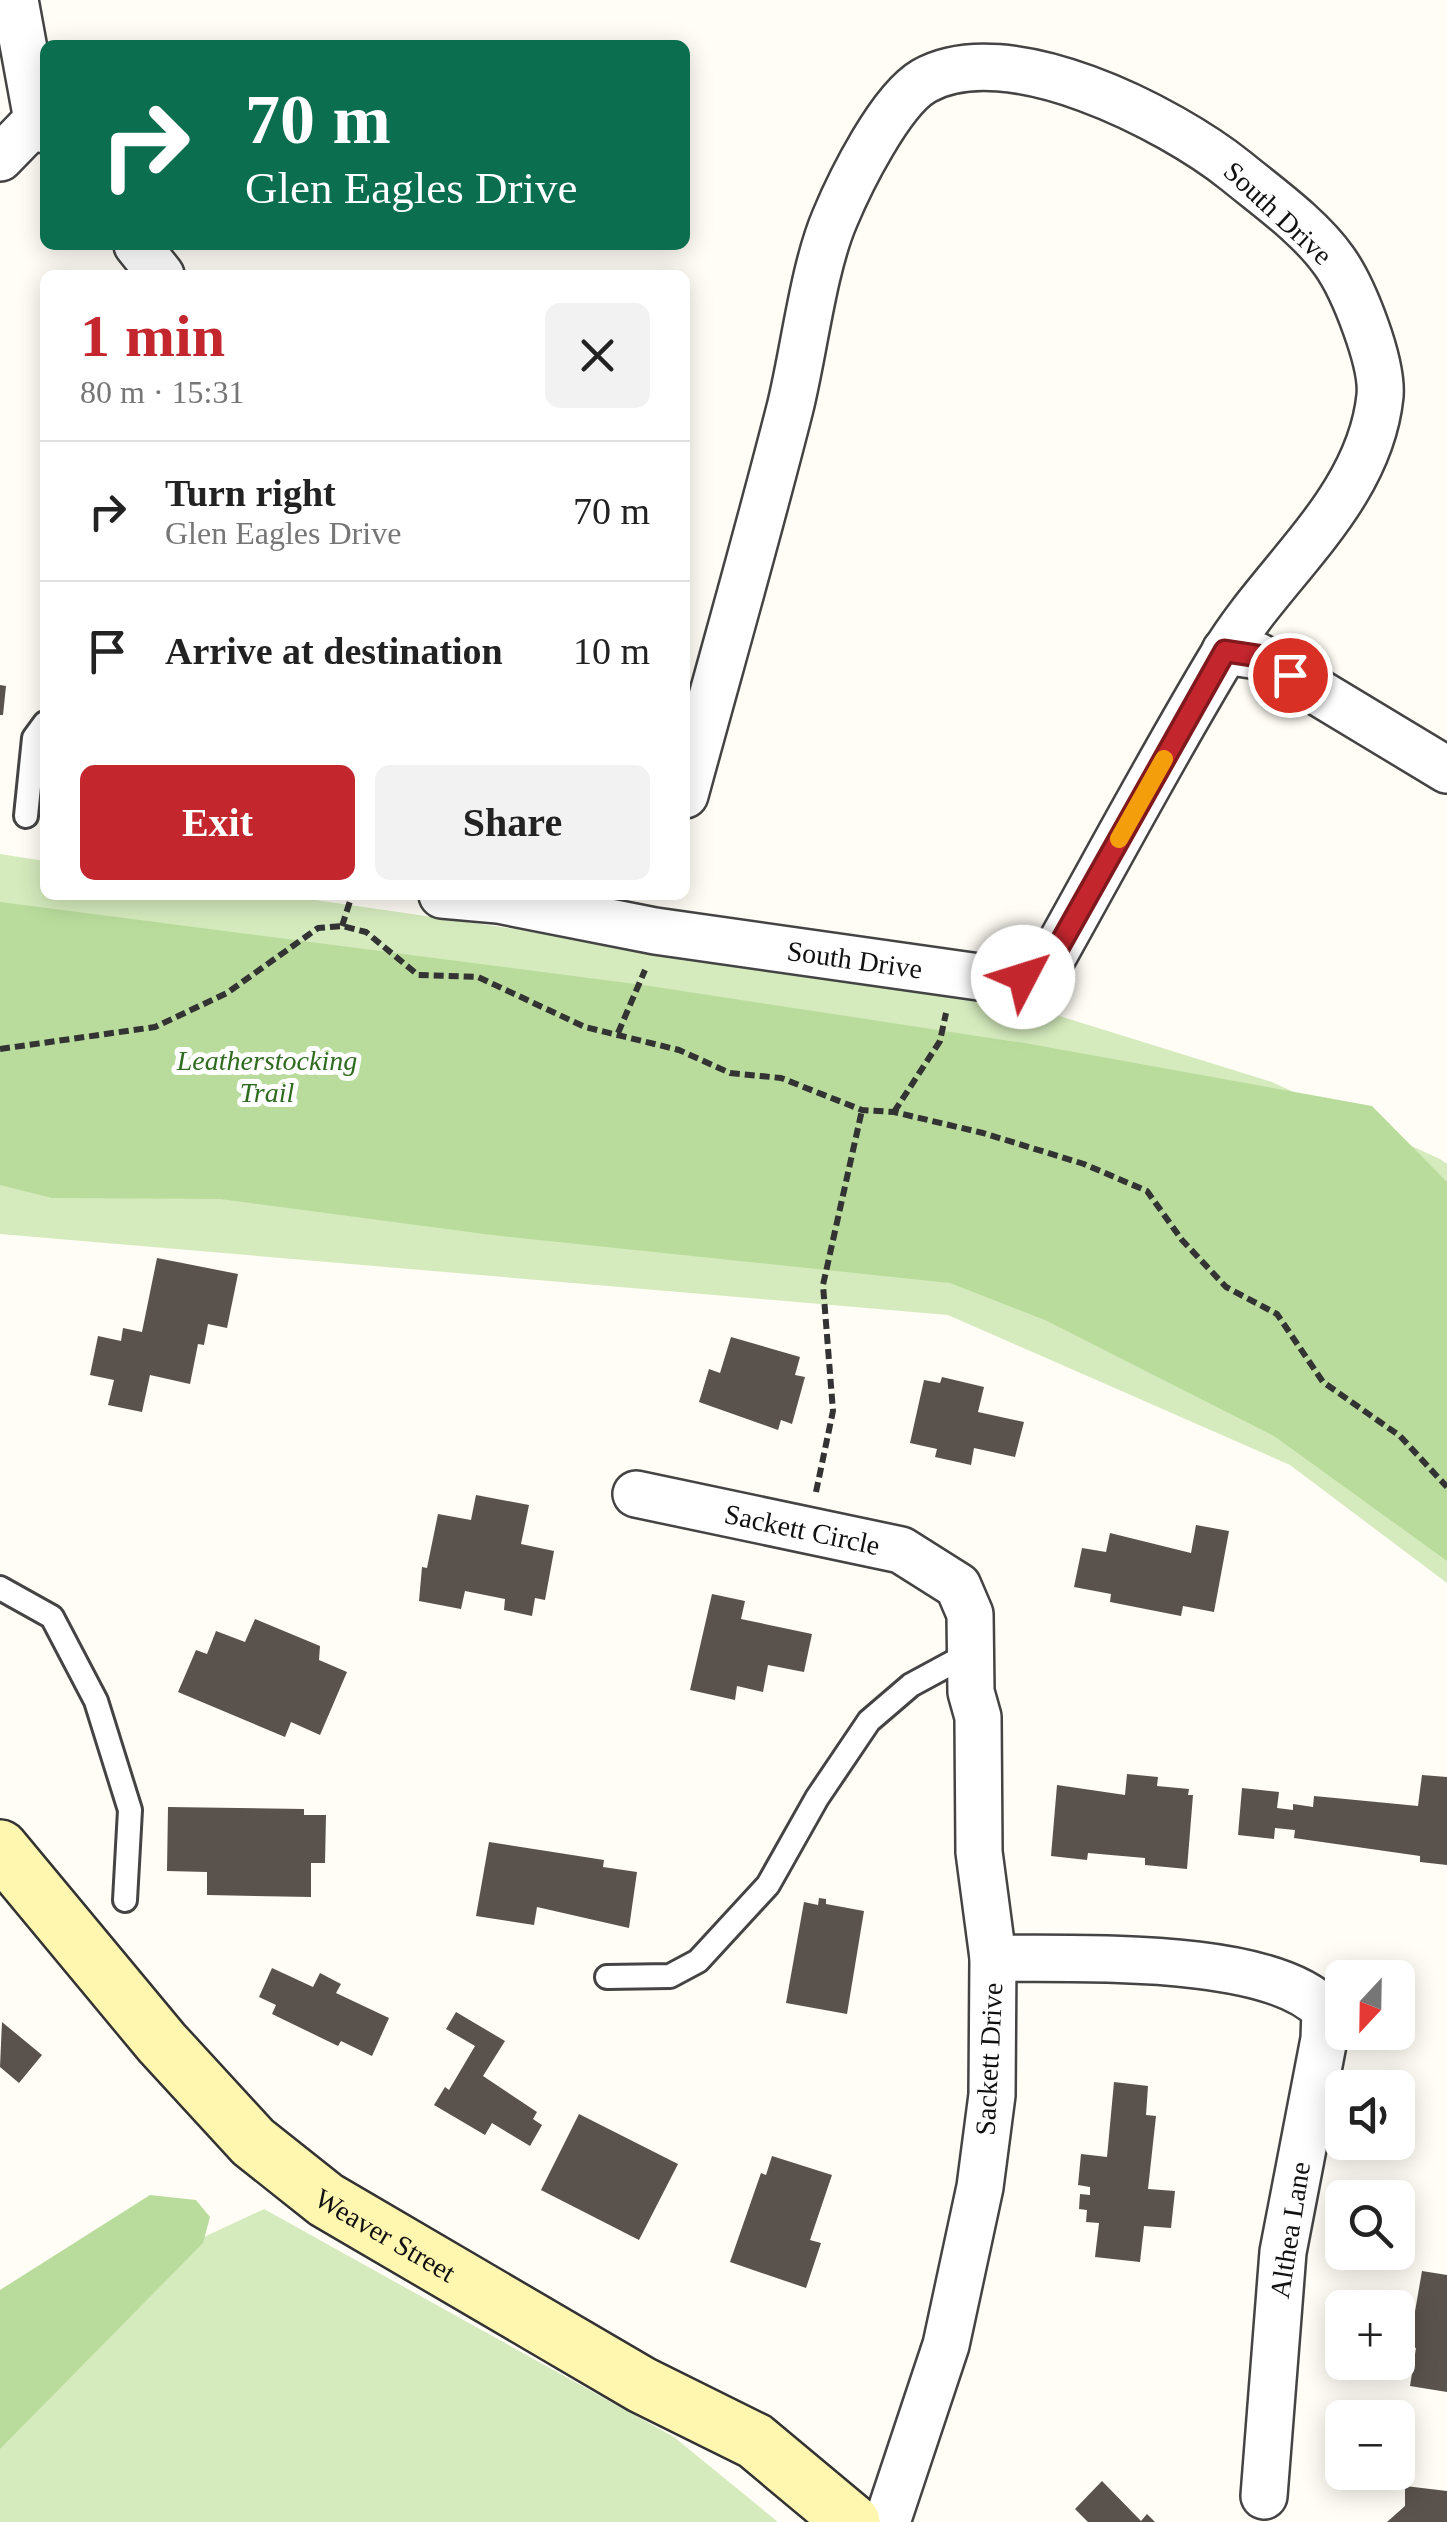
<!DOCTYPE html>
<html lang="en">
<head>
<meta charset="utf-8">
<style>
  :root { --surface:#fff; --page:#f2f2f2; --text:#222; --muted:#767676; --line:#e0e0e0; --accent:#c4262e }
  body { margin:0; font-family:Georgia,serif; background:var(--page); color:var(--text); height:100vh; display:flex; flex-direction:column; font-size:38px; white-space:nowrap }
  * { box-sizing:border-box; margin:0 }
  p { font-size:32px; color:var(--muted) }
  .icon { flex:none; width:55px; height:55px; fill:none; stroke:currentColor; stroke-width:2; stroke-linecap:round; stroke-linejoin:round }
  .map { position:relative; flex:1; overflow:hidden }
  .drawer { position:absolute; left:40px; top:270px; width:650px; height:630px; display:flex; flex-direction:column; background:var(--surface); border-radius:15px; box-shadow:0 5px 25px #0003 }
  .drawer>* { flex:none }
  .hud { position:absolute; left:40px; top:40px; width:650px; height:210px; border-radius:15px; box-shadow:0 5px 25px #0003; background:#0b6e4f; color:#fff; overflow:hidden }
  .needle { width:65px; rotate:202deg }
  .fabs { position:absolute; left:1325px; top:1960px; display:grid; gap:20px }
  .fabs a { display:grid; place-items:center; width:90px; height:90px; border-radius:15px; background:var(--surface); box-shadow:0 5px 25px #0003; font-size:50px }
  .pin { position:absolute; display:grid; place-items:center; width:85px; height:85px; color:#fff; margin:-42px; border:5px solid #fff; border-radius:50%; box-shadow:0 2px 10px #0007 }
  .me { position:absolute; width:110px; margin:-55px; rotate:50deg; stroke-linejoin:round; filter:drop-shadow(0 0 8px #0008) }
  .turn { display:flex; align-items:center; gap:35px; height:210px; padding:0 40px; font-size:45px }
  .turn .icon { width:130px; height:130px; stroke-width:2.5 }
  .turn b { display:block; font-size:70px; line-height:85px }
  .round { display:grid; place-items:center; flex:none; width:105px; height:105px; border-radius:15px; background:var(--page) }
  .overview { display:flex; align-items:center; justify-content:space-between; height:170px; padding:0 40px }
  h1 { font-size:60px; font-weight:700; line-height:75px; color:var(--accent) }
  .button { display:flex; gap:20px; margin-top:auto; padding:20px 40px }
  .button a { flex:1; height:115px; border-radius:15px; background:var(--accent); color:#fff; font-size:40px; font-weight:700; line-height:115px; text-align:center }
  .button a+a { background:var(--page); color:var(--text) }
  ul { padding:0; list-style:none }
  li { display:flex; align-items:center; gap:30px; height:140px; padding:0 40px; border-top:2px solid var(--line) }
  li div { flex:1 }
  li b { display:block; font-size:38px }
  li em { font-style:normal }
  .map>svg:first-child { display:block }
  .green { fill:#d5ebbd }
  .forest { fill:#b9dc9c }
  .building { fill:#5a524d }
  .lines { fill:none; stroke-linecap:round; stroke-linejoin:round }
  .lane-casing { stroke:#444; stroke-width:28 }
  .street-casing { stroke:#444; stroke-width:50 }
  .secondary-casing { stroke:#333; stroke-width:60 }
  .path { stroke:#333; stroke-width:6; stroke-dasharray:10 5; stroke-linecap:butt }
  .lane { stroke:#fff; stroke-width:22 }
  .street { stroke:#fff; stroke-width:45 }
  .secondary { stroke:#fff6b0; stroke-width:55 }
  .route-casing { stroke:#7f191e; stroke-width:25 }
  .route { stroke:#c4262e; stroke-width:18 }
  .slow { stroke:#f59e0b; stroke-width:18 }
  .labels { text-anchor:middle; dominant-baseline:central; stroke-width:10; stroke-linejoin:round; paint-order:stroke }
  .street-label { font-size:28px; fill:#111; stroke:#fff }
  .park-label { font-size:28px; font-style:italic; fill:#2f6b1f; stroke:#fff }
</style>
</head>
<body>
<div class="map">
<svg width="1447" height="2522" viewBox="0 0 1447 2522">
  <rect width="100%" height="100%" fill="#fffdf5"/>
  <g class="green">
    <path d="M0,854L45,861V895H281L1011,1001L1272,1082L1440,1159L1447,1164V1583L1290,1465L948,1315L0,1234Z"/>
    <path d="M264,2209L674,2437L778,2522H0V2332Z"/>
  </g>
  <g class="forest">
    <path d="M0,902L643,985L1030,1044L1372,1106L1447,1182V1561L1274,1436L1045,1320L950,1283L492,1235L220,1199L52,1198L0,1185Z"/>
    <path d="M150,2195L196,2200L210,2217L203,2243L0,2449V2290Z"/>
  </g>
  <g class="building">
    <path d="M0,685L6,686L3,715H0Z"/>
    <path d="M157,1258L238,1274L227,1328L208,1324L204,1345L198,1344L190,1384L150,1375L142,1412L108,1405L114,1380L90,1375L98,1336L121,1341L123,1328L142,1332Z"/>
    <path d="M731,1337L800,1357L795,1375L805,1377L792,1424L781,1420L778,1430L699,1402L709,1369L720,1373Z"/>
    <path d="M942,1377L984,1387L978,1412L1024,1422L1015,1457L974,1448L971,1465L935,1457L937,1449L910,1443L924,1380L940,1383Z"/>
    <path d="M476,1495L529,1505L521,1544L554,1551L545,1600L535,1598L532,1616L504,1610L505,1599L465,1591L461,1609L419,1601L422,1567L427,1568L438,1514L471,1520Z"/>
    <path d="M1196,1525L1229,1531L1214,1612L1183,1606L1181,1616L1110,1602L1111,1594L1074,1587L1082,1548L1106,1552L1110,1533L1191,1553Z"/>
    <path d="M712,1594L745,1601L741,1619L812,1634L804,1672L768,1665L763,1692L737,1686L735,1700L690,1690Z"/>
    <path d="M255,1619L320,1646L319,1660L347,1672L320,1735L291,1722L285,1737L178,1692L196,1650L207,1654L216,1631L245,1642Z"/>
    <path d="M1127,1774L1158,1777L1157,1786L1189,1789L1188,1795H1193L1187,1869L1145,1865V1858L1088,1853L1087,1860L1051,1856L1057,1785L1125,1795Z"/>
    <path d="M1422,1775L1447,1777V1865L1420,1862V1856L1294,1838L1295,1830L1275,1828L1274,1839L1238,1835L1242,1788L1279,1792L1277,1808L1293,1810V1804L1313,1807L1314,1796L1418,1806Z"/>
    <path d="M168,1807L304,1809V1815H326L325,1863H311V1897L207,1895V1872L167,1871Z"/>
    <path d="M489,1842L604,1860L603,1867L637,1872L629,1928L537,1907L534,1925L476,1916Z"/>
    <path d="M819,1898L826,1899V1904L864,1911L847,2014L786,2003L804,1902L818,1905Z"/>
    <path d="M272,1968L313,1987L320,1973L341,1984L336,1993L389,2018L372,2056L341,2041L338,2046L272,2014L276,2005L259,1997Z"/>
    <path d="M456,2012L505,2041L483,2076L537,2112L533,2119L542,2125L530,2146L492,2123L485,2135L434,2105L445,2087L449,2090L475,2046L446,2029Z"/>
    <path d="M2,2022L42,2055L19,2083L0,2067Z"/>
    <path d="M1114,2082L1148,2086L1146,2115L1156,2116L1148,2189L1175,2191L1171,2228L1144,2226L1140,2262L1095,2257L1099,2223L1086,2222L1087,2210L1079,2209L1080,2194L1090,2195V2187L1078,2185L1081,2154L1107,2157Z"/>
    <path d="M579,2114L678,2164L639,2240L541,2190Z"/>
    <path d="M772,2156L832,2175L810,2240L821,2243L806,2288L730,2262L761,2173L766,2175Z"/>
    <path d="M1422,2271L1447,2275V2392L1410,2386L1416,2348L1409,2346Z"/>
    <path d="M1102,2481L1141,2521L1147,2514L1155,2522H1088L1075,2509Z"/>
    <path d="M1405,2486L1447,2491V2522H1387L1405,2506Z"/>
  </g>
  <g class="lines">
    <defs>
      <g id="lane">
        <path d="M26,816L34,738L45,723"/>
        <path d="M0,1588L52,1617L96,1701L130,1810L125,1900"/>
        <path d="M607,1977L670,1976L698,1961L768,1885L817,1798L869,1721L911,1685L972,1652"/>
      </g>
      <g id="street">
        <path d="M15,0L37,120L45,130"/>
        <path d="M0,158L37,120"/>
        <path d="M137,245L161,275"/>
        <path d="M1225,651L1258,656L1447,770"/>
        <path id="s1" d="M442,895L498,900L655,931L979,977H1023L1045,971C1104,866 1160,760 1222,657C1272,572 1369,502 1380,396C1383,363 1354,289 1334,261C1310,227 1269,198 1236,171C1170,118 1007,34 924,81C890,101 850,182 835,218C813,269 804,352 790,408C757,538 720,666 685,795"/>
        <path id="s2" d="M636,1494L901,1550L958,1586L970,1614L971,1692L978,1717L979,1852L993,1958L992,2095L980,2187L946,2345L887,2522"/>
        <path d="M993,1958C1076,1960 1268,1950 1325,2010L1324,2039L1283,2252L1264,2496"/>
      </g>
      <g id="secondary">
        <path id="s3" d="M0,1848L162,2043L253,2142L326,2200L642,2385L755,2441L852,2522"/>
      </g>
    </defs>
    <use href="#lane" class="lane-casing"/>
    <use href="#street" class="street-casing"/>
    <use href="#secondary" class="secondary-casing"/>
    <g class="path">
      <path d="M342,926L352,895"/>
      <path d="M618,1033L645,970"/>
      <path d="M0,1049L155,1027L227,993L318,928L342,926L366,932L418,975L478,977L585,1027L679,1050L730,1073L781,1078L862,1110L894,1112L983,1133L1084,1164L1147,1191L1182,1240L1226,1287L1277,1314L1323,1382L1400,1436L1447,1487"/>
      <path d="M894,1112L940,1041L946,1013"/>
      <path d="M816,1492L833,1411L823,1285L862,1110"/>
    </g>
    <use href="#lane" class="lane"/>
    <use href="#street" class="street"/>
    <use href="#secondary" class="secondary"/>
  </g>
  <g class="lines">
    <defs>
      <path id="route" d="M1023,977L1045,971L1225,651L1258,656L1290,675"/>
    </defs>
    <use href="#route" class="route-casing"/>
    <use href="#route" class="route"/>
    <path class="slow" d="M1119,839L1164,759"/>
  </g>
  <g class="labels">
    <g class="street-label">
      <text transform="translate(1278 213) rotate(43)">South Drive</text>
      <text stroke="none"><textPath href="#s1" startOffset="418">South Drive</textPath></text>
      <text stroke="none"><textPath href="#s2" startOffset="170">Sackett Circle</textPath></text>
      <text transform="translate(989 2059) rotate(-87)">Sackett Drive</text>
      <text transform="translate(1290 2230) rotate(-81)">Althea Lane</text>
      <text stroke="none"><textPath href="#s3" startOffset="550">Weaver Street</textPath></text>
    </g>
    <g class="park-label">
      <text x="267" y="1060">Leatherstocking<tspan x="267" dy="32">Trail</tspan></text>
    </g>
  </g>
</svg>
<div class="fabs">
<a><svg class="needle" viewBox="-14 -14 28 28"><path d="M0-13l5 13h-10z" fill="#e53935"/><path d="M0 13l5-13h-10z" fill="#767676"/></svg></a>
<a><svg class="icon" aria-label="sound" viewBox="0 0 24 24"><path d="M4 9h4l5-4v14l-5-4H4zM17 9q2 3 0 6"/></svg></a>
<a><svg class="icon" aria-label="search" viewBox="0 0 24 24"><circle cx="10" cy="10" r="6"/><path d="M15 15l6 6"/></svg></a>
<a>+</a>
<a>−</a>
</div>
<div class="pin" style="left:1290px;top:675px;background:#d93025"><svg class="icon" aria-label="arrive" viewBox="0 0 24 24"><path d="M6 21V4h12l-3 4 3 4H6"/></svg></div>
<svg class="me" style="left:1023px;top:977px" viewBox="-20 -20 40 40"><circle r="19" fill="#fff"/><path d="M0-13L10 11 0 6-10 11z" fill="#c4262e"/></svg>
<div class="hud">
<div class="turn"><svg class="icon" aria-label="right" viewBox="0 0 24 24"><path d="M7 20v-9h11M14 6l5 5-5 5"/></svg><div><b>70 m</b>Glen Eagles Drive</div></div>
</div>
<section class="drawer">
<div class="overview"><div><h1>1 min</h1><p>80 m · 15:31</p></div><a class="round"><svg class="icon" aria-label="close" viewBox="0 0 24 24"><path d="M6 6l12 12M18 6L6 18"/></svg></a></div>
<ul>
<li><svg class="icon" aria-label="right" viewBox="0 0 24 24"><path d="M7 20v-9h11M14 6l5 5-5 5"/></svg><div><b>Turn right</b><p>Glen Eagles Drive</p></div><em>70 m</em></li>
<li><svg class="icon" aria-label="arrive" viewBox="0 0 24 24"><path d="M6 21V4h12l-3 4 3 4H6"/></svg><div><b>Arrive at destination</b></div><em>10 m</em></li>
</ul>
<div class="button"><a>Exit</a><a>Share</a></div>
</section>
</div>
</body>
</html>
